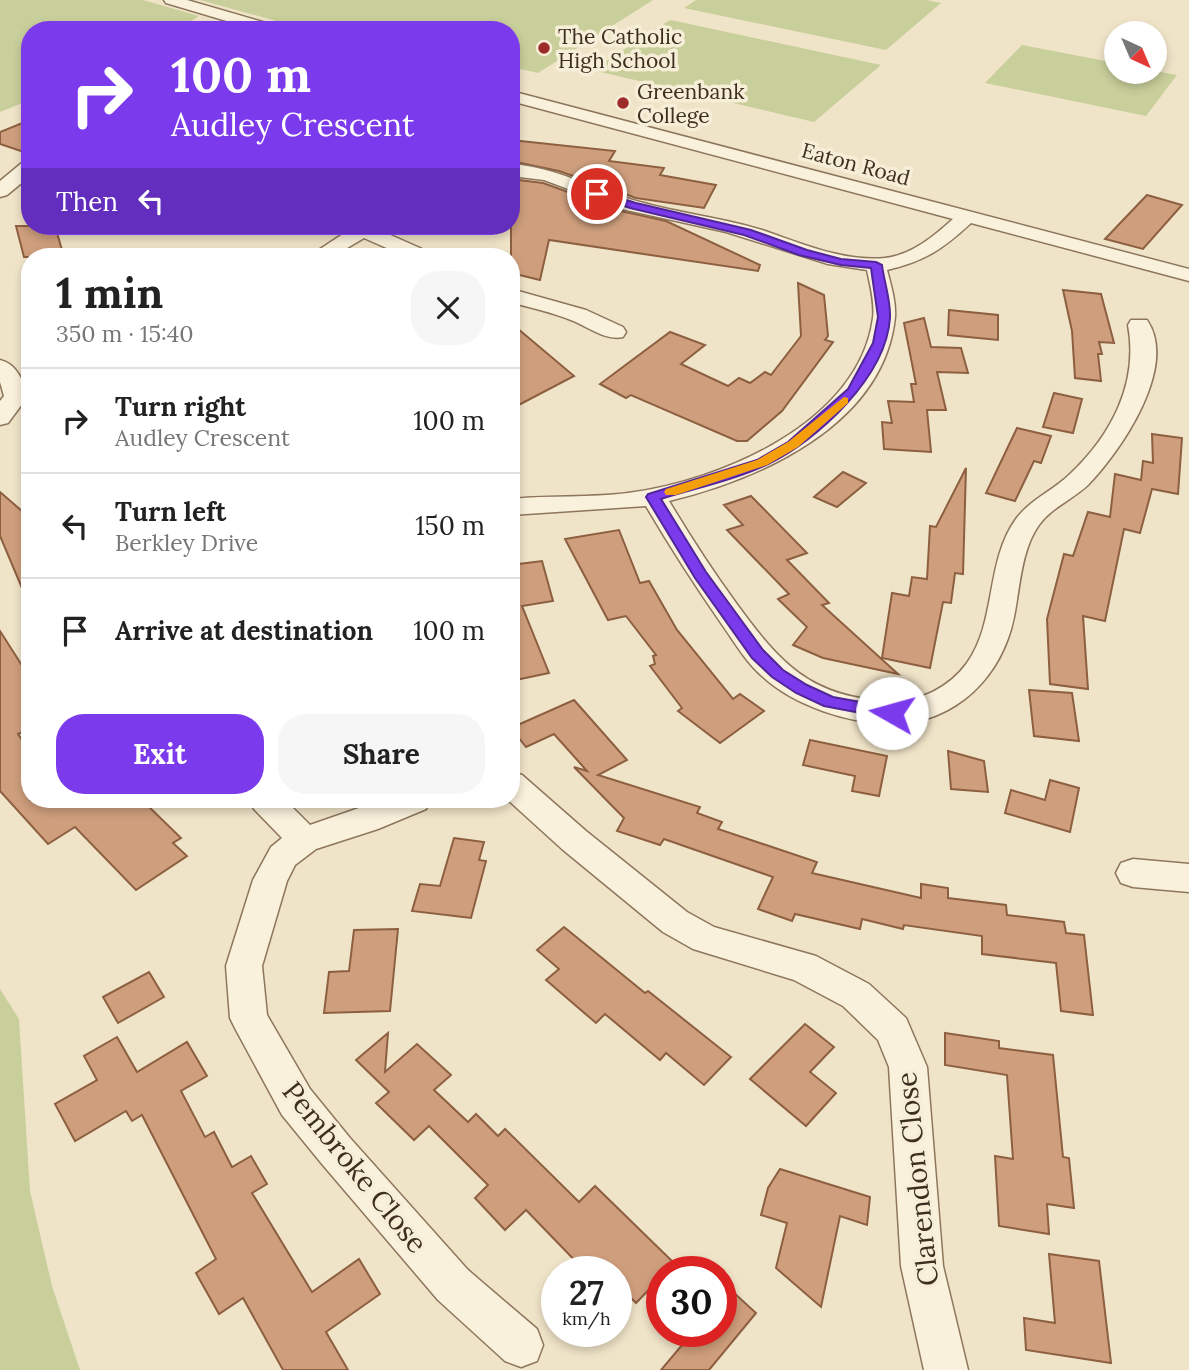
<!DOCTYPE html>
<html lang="en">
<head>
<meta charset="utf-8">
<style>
  :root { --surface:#fff; --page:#f6f6f6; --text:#222; --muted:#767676; --line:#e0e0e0; --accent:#7c3aed }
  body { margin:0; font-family:Lora,serif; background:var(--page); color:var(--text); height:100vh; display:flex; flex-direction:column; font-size:26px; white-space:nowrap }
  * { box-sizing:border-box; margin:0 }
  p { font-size:23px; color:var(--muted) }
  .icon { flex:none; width:38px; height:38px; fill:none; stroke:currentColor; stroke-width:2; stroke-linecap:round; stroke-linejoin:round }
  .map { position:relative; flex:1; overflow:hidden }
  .drawer { position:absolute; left:21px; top:248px; width:499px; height:560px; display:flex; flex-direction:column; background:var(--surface); border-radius:28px; box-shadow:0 4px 10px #0003 }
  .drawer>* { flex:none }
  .top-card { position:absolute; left:21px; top:21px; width:499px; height:214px; border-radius:28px; box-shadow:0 4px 10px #0003; background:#7c3aed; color:#fff; overflow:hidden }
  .needle { width:46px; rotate:136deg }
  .controls { position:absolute; left:1104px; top:21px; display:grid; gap:14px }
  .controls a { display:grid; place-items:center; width:63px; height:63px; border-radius:50%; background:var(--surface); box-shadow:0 4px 10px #0003; font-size:35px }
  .speed { position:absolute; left:541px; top:1256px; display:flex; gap:14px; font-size:35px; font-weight:700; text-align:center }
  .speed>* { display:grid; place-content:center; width:91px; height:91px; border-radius:50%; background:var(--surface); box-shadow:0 4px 10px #0003; line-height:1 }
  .speed small { font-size:18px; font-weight:400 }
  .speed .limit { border:10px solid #d22; background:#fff; color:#111 }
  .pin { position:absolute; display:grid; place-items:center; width:60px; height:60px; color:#fff; margin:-30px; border:4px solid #fff; border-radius:50%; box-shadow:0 2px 7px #0007 }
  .me { position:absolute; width:77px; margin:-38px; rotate:277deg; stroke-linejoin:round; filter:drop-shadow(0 0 5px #0008) }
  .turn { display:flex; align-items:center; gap:24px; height:147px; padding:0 35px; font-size:32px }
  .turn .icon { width:91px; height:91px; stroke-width:2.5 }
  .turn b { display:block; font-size:49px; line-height:60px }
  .then { display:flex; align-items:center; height:66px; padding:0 35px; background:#0003; gap:14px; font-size:26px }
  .round { display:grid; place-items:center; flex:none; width:74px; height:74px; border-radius:28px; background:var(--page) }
  .summary { display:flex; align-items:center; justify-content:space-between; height:119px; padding:0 35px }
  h1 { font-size:42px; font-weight:700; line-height:52px }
  .button { display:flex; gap:14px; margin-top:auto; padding:14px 35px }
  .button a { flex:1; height:80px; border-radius:28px; background:var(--accent); color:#fff; font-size:28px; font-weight:700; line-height:80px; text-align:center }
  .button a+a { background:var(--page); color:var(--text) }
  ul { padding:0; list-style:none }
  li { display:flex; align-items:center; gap:21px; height:105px; padding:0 35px; border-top:2px solid var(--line) }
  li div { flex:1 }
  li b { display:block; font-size:26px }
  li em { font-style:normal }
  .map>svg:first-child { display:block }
  .green { fill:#c9cf9b }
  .building { fill:#cf9f7d; stroke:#8d5f41; stroke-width:2 }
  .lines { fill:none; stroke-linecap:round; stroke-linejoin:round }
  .minor-casing { stroke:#8d765c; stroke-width:3 }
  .minor { fill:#faf1dc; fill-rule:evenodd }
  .route { fill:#7c3aed; stroke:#51269a; stroke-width:2 }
  .slow { fill:#f59e0b }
  .poi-dot { fill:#9e2a2b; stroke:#f7eed8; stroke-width:2.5 }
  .labels { text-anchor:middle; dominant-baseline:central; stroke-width:7; stroke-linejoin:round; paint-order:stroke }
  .far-poi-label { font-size:21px; fill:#3d2e20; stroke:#f7eed8; text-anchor:start }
  .far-street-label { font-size:21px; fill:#3d2e20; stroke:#f7eed8 }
  .near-street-label { font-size:28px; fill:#3d2e20; stroke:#f7eed8 }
</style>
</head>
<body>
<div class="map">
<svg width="1189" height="1370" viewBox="0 0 1189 1370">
  <rect width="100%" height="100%" fill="#f0e4c8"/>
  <g class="green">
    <path d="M0,0H143L199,16L176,30H30V100L0,112Z"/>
    <path d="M200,0H653L538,73L511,67V30H309Z"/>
    <path d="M696,0H927L941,3L886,50L684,8Z"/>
    <path d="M670,20H671L881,65L814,122L592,70Z"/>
    <path d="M1022,45L1116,63V72L1155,71L1177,75L1146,116L985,83Z"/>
    <path d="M0,989L19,1019L30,1191L52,1286L80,1370H0Z"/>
  </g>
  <g class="building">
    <path d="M30,120V154L0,144V132Z"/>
    <path d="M511,140L615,151L609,161L664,168L660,175L716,185L704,208L636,198L559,171L511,161Z"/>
    <path d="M511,179L543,183L621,211L666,221L760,265L758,271L549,240L540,280L511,273Z"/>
    <path d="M1147,195L1182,205L1143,249L1105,239Z"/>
    <path d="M16,226H55L62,250L49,253L50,257H24Z"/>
    <path d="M798,283L824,295L828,336L825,340L833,342L782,411L747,441H737L631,395L626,398L600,384L670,332L705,345L681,364L728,386L739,378L750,383L765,372L771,375L801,336Z"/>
    <path d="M1063,290L1101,294L1114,343L1099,342L1102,354H1098L1101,381L1075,378L1072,331Z"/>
    <path d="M949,310L998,315V340L948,335Z"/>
    <path d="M924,318L931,347L961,348L968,373L937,372L946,410H927L931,452L884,449L882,422L892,423L888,401L914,402L911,384H916L904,323Z"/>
    <path d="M511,323L574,376L511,409Z"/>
    <path d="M1054,393L1082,399L1073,433L1043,427Z"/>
    <path d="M1017,428L1051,436L1041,463L1034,461L1015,501L986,493Z"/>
    <path d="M1152,434L1182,438L1178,494L1152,489L1140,533L1124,529L1105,621L1083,616L1088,689L1050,684L1047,619L1064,554L1073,556L1088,512L1110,517L1115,474L1141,480L1143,461L1153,463Z"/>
    <path d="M966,468L963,574L955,573L951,603L943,602L930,668L882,658L892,593L909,596L912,577L927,579L930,526L936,527Z"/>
    <path d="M843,472L866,483L837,507L814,497Z"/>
    <path d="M0,492L30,518V607L0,536Z"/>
    <path d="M751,496L807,553L787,560L829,603L822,605L898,674L823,658L793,645L807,627L778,599L789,594L727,530L743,525L724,505Z"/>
    <path d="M619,530L640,583L649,581L677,630L733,699L740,694L764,711L720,743L678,711L682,708L650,666L655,664L653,656L656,655L626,616L608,620L565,539Z"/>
    <path d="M542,561L553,601L522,606L549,673L511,681V565Z"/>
    <path d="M0,631L30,678V729L18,734L30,752V800H142L181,838L173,843L187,856L136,890L75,827L48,844L0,791Z"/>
    <path d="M1029,690L1072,693L1079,741L1034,736Z"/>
    <path d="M574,700L627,760L598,775L700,807L697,813L722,822L718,829L817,862L812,873L921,898V884L948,888V898L1006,905L1007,915L1064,922L1066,933L1084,935L1093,1015L1061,1011L1056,963L982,954V936L904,925L903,929L862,919L860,929L795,914L792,921L758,909L773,877L664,839L660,845L617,831L624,818L574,767L587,771L554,734L526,747L511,728Z"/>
    <path d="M810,740L887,756L879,796L852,791L855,776L803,765Z"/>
    <path d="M948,751L984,761L988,792L951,789Z"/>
    <path d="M1050,780L1079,788L1070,832L1005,813L1011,790L1045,800Z"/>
    <path d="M454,838L484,842L479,860L486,861L471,918L412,911L420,884L440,886Z"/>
    <path d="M564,927L645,993L648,991L731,1057L704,1085L666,1053L660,1060L605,1014L596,1023L546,980L559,969L537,950Z"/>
    <path d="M398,929L390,1011L324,1013L329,972L349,971L354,930Z"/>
    <path d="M149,972L164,997L118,1023L103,997Z"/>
    <path d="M805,1024L834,1047L810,1072L836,1093L806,1126L750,1079Z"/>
    <path d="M388,1033L385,1072L417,1044L451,1075L434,1090L468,1122L476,1114L498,1136L505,1129L579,1202L595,1186L674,1263L665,1272H662V1276L636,1303L616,1283V1272H606L595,1261L585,1271L526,1210L505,1230L475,1198L488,1185L429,1126L414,1140L376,1103L389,1092L356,1060Z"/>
    <path d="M945,1033L999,1041V1048L1053,1055L1063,1157L1069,1158L1074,1208L1047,1204L1049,1234L999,1226L995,1156L1013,1159L1007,1075L945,1065Z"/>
    <path d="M117,1037L137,1072L187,1042L207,1076L181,1091L205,1137L214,1132L232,1167L251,1156L267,1184L252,1193L312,1292L359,1259L380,1294L326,1332L348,1370H283L243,1298L219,1314L196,1273L216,1259L142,1115L132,1121L126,1111L75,1141L55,1104L97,1080L84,1056Z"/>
    <path d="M780,1169L870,1197L867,1225L840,1216L821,1307L776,1268L787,1223L761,1215L768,1188Z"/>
    <path d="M1049,1254L1099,1261L1111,1363L1026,1350L1024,1318L1055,1323Z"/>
    <path d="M721,1281L756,1313L709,1370H661L693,1332H721Z"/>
  </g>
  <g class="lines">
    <defs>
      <g id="minor">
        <path d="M164,0H187L280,27L283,30H257L166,3Z"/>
        <path d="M511,91L1189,269V281L971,223C943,249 925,261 887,270C891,285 896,302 895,317C884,425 760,479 669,501C690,536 712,570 736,603C779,662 810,698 889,701C918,703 949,688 967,663C997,621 985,562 1016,519C1030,500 1052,491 1069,475C1111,436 1139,383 1128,325L1131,320H1147C1179,367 1120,452 1088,485C1073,499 1051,508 1039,525C1021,550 1020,588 1014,617C1002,676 957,722 894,724C850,724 794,706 762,676C746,662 735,643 723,626C696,587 670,547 646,506L511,515V499C550,495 590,498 628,493C721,481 859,423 873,318C875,302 870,285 867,270L828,264L726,232L622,209L544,180L511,176V164C555,167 591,188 633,200C675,213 720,217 762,230C801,243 843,262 885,258C912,255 934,236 953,219L511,101Z"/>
        <path d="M30,161V176L7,195L0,197V181L23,162Z"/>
        <path d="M355,226H380L377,229L431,253L434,257H407L364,238L332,257H308Z"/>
        <path d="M511,289L586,310L623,327L626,332L623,337C605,341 587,326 571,320C551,312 531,308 511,302Z"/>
        <path d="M0,360C17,364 23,381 28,396L8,423L0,425V401L4,396L0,382Z"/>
        <path d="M511,772L522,775L586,831L687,912L714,927L816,956L869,984L906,1018L927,1067L943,1266L968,1370H924L901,1266L889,1067L878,1040L843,1006L794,980L693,949L663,932L562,849L508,800H511Z"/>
        <path d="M249,800H285L310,825L382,800H431L426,809L378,829L316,849L295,865L287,881L262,966L267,1015L310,1089L350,1138L468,1270L537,1329L543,1345L537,1361L521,1367L505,1361L438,1300L322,1164L282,1115L236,1030L230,1018L226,966L253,880L271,847L282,838L254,809Z"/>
        <path d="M1133,859L1189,864V892L1133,887L1121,883L1116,873L1121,863Z"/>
      </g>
    </defs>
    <use href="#minor" class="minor-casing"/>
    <use href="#minor" class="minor"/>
  </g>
  <path class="route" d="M597,191L636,203L751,230L807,250L841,259L876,262L882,265C884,282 891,301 890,318C886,377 818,440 768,464C735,480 696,488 661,499L706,572L763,650L783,670L807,685L833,697L898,709L900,713L898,717L892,719L824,706L796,693L772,677L752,658L695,578L646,497L648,494L757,460L788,442L848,389L873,343L878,317L871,268L841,265L799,255L744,235L630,208L594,196L592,194Z"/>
  <path class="slow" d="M844,397L848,398V403L798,447L767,465L676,495H666L664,492L666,489L757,460L788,442Z"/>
  <g class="poi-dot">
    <circle cx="544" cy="48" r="7"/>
    <circle cx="623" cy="103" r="7"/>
  </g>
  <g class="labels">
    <g class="far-poi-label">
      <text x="558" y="36">The Catholic<tspan x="558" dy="24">High School</tspan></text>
      <text x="637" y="91">Greenbank<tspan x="637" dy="24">College</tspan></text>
    </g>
    <g class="far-street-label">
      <text transform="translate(856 164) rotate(15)">Eaton Road</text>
    </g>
    <g class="near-street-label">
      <text transform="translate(355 1167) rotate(51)">Pembroke Close</text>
      <text transform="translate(917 1179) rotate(-96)">Clarendon Close</text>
    </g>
  </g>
</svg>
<div class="controls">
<a><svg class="needle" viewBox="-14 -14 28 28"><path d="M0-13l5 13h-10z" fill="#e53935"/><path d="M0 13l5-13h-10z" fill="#767676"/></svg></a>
</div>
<div class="speed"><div>27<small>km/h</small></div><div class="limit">30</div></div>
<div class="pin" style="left:597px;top:194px;background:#d93025"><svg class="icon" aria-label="arrive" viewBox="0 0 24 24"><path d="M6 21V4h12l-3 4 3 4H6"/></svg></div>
<svg class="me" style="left:892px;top:713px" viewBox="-20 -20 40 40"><circle r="19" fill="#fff"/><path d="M0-13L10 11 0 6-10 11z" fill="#7c3aed"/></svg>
<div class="top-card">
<div class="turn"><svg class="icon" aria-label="right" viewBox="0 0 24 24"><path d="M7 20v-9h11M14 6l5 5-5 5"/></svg><div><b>100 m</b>Audley Crescent</div></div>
<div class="then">Then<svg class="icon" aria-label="left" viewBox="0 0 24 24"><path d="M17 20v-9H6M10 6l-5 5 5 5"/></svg></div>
</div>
<section class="drawer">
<div class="summary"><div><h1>1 min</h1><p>350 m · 15:40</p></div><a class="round"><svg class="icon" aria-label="close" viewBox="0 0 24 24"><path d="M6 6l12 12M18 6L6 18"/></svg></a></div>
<ul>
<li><svg class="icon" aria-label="right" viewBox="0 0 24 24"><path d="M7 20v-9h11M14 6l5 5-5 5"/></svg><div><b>Turn right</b><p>Audley Crescent</p></div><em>100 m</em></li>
<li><svg class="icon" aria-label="left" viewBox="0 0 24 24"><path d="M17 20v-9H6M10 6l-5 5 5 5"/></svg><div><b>Turn left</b><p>Berkley Drive</p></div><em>150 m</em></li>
<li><svg class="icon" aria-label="arrive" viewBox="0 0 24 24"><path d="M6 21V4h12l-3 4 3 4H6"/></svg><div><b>Arrive at destination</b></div><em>100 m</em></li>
</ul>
<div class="button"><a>Exit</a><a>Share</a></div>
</section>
</div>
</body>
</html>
